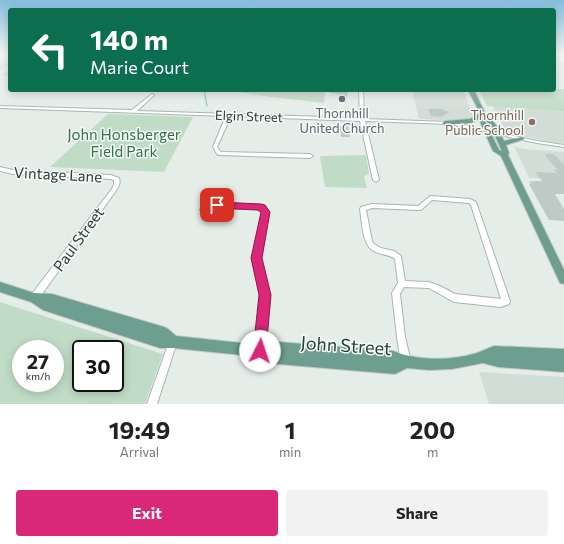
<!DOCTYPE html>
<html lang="en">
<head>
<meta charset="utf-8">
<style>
  :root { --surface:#fff; --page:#f2f2f2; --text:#222; --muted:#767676; --accent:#db2777 }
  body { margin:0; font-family:Commissioner,sans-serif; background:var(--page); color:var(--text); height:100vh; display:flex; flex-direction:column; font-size:15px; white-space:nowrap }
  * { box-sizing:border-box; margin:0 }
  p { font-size:13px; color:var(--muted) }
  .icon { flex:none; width:22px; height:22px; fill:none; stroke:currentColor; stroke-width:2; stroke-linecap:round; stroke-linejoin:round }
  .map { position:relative; height:404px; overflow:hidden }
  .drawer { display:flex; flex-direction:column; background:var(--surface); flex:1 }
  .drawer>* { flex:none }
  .banner { position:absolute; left:8px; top:8px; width:548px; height:84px; border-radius:4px; box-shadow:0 2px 10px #0003; background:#0b6e4f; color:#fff; overflow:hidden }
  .speed { position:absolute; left:12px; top:340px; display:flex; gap:8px; font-size:20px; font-weight:700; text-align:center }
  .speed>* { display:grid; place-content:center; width:52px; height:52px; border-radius:50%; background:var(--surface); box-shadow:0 2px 10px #0003; line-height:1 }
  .speed small { font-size:10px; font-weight:400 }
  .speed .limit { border:2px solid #111; border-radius:6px; background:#fff; color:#111 }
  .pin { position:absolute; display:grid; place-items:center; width:34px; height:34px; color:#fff; margin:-17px; border-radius:8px; box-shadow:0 2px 6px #0006 }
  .me { position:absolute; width:44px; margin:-22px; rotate:4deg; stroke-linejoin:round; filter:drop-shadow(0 0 3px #0008) }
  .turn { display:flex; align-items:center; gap:14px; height:84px; padding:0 16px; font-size:18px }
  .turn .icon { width:52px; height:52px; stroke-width:2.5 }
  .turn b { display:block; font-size:28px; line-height:34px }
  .eta { display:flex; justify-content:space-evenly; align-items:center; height:68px; text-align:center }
  .eta b { font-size:24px; font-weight:700; line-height:28px }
  .action { display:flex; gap:8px; margin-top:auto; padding:8px 16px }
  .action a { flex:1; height:46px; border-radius:4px; background:var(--accent); color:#fff; font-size:16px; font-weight:700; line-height:46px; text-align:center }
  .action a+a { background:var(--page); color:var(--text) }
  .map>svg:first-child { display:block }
  .built { fill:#d3ddd8 }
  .green { fill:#c0dcc6; fill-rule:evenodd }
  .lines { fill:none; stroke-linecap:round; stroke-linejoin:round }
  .stream-far1 { stroke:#92c7cd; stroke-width:1 }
  .stream { stroke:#92c7cd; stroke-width:1.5 }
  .building { fill:#bdcac5 }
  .minor-casing { stroke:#a8b5b0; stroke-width:2 }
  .major-casing { stroke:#c2c9c7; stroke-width:2 }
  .minor { fill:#fff; fill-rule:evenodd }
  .major { fill:#6d9e8f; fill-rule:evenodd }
  .route { fill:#db2777; stroke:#8e194d }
  .worship-dot { fill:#6b7280; stroke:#f5faf7; stroke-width:1.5 }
  .education-dot { fill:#8d6e63; stroke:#f5faf7; stroke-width:1.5 }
  .labels { text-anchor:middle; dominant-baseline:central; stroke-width:3; stroke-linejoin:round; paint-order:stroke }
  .far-worship-label { font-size:13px; fill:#5b616d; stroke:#f5faf7 }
  .far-education-label { font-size:13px; fill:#785e54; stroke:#f5faf7; text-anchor:end }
  .far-street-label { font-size:13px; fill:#263d36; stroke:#f5faf7 }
  .park-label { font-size:15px; fill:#337148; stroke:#f5faf7 }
  .street-label { font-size:15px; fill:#263d36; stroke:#f5faf7 }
  .near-street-label { font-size:18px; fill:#263d36; stroke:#f5faf7 }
</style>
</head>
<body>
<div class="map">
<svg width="564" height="404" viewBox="0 0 564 404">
  <rect width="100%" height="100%" fill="#e5ede9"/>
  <g class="built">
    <path d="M412,90H463L474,118L466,121L419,119Z"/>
    <path d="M493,106L564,111V143L550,142L505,132Z"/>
    <path d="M514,146L523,149L564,152V180L529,178Z"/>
    <path d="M479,372L564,377V404H489Z"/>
  </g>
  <g class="green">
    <path d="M0,54L10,55V58L1,63L4,64L10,60V77L1,75L10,68H5V66L2,70L0,69Z"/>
    <path d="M564,89V111L487,106L479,90Z"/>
    <path d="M233,90H307L325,92L324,103L271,97L239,92H233Z"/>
    <path d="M108,114L193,117L164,172L50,167Z"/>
    <path d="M366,155L369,174L364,176L367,188L325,187L320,156Z"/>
    <path d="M0,302L163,354L145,404H0ZM21,349H55V383H21ZM81,349H115V383H81Z"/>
  </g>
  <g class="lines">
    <path class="stream-far1" d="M204,90L205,96"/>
    <path class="stream" d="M205,95L207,106"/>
  </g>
  <g class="building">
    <path d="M330,90H348L346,103L337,101L339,94L330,93Z"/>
    <path d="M428,109H441L449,112L442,117L431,116Z"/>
    <path d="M340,126H348L350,137H341Z"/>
    <path d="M545,154H554L564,165V194H555L564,209V221L549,220L529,184H531L529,181L534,182L533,181H542L535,172L557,173L554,170H558L545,156H547Z"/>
  </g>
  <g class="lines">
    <defs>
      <g id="minor">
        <path d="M554,54H556L564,60V63L554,56Z"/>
        <path d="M359,90H363L364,119L450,122L537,141L564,145V147L537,143L450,124L365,121L379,180L376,182L373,180L360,121L231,116L217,147L221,152L310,154L313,156L310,158L219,155L217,154L213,147L226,116L0,108V106L132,110L152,94L154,95L153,96L137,111L360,118Z"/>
        <path d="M0,167L13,170L111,175L119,178C121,184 118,187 115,192L37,301L34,302L31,301L30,298L31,295L111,190L114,185V180L111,179L13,174L0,171Z"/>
        <path d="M431,196L470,199L476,202L510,301L509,304L501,307L454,302L429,288L404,287L400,294L405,337L411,362L409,365L406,367L403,365L401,362L397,337L392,293L398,283L395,259C389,254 380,255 374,251C362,245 362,221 360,209L361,207L372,204L418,206L429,197ZM432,200L469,203L471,205L501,299L455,294L440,286L429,282L405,281L401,256L394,251L381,248L374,244L372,241L366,210L372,208L419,210H421Z"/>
        <path d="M232,203L261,205H263L269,212L260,258L269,295L264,351L263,354L260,355L257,354L256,351L261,295L252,258L263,213L259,209C240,207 221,206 203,212L200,210L201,208L216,204Z"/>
        <path d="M173,338L176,339L177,342L157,404H147L169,342L170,339Z"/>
      </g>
      <g id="major">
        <path d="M468,90H474L485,113L496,125L504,141L522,137L525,139L506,145L509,153L508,155L564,270V284L560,283L501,156L493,151L479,119L471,123L445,125L442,123L445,121L470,119L480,113ZM483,117L490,125L502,151L499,150Z"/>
        <path d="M0,282L34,293L52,294L164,327L168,329L176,336L260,345L278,342L393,351C418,361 451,361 477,353C483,351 488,348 494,346L564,349V372L498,367L483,363L452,369L429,370L407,368L395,374L277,364L260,357L173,348H160L43,310L31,302L0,292Z"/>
      </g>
    </defs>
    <use href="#minor" class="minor-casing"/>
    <use href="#major" class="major-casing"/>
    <use href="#minor" class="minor"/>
    <use href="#major" class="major"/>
  </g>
  <linearGradient id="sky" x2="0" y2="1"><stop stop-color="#85bcdd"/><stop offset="0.49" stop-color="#f3f7f5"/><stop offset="1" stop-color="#f3f7f5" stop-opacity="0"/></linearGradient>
  <rect width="564" height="110" fill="url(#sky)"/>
  <path class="route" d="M217,202L261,204L265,205L270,212L262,258L271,295L266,351L264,356L260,358L255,356L253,351L259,295L251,258L261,212L257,210L213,208L212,205L213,203Z"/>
  <circle class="worship-dot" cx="342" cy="99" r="4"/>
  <circle class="education-dot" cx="532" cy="122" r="4"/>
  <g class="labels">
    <g class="far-worship-label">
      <text x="342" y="113">Thornhill<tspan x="342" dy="15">United Church</tspan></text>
    </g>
    <g class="far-education-label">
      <text x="524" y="115">Thornhill<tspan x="524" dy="15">Public School</tspan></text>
    </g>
    <g class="far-street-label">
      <text transform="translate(249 116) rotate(2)">Elgin Street</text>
    </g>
    <g class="park-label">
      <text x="124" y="134">John Honsberger<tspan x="124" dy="17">Field Park</tspan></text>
    </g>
    <g class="street-label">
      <text transform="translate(58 174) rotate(3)">Vintage Lane</text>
      <text transform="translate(78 239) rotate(-54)">Paul Street</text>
    </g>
    <g class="near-street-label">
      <text transform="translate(346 345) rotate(4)">John Street</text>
    </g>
  </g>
</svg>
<div class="speed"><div>27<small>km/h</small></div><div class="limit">30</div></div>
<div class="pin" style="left:217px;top:205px;background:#d93025"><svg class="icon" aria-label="arrive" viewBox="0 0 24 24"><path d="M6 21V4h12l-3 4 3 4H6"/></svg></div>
<svg class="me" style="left:260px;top:351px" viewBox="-20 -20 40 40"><circle r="19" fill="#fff"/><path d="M0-13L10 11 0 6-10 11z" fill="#db2777"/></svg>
<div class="banner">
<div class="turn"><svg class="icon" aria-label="left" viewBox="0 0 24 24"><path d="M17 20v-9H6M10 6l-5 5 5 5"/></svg><div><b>140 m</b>Marie Court</div></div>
</div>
</div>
<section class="drawer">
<div class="eta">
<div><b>19:49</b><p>Arrival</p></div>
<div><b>1</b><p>min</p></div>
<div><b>200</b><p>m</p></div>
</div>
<div class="action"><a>Exit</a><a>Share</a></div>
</section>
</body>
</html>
